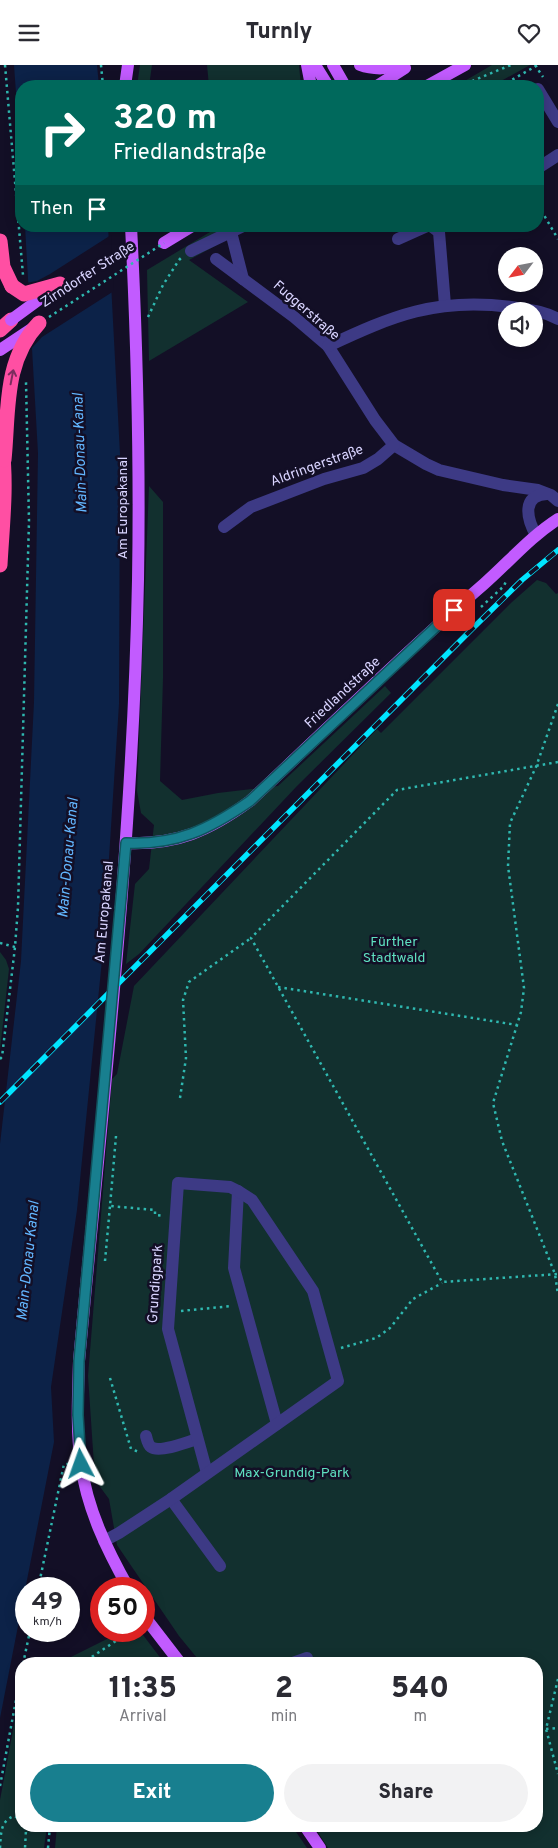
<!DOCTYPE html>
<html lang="en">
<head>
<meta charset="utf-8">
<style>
  :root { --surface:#fff; --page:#f2f2f3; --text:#2b2b33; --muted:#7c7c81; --accent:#187f8f }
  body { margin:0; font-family:Overpass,sans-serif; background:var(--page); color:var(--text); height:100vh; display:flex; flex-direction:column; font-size:19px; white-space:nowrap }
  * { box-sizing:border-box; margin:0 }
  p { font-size:16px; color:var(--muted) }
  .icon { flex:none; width:28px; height:28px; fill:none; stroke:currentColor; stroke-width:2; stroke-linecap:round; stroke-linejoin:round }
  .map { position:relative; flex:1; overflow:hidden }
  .details { position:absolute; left:15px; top:1592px; width:528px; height:175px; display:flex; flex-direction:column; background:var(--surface); border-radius:20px; box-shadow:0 2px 12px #0003 }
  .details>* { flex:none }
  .guide { position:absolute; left:15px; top:15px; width:529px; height:152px; border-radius:20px; box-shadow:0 2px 12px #0003; background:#00695c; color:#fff; overflow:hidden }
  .needle { width:32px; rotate:238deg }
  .fabs { position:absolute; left:498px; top:182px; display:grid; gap:10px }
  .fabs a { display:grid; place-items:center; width:45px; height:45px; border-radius:50%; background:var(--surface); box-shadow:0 2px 12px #0003; font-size:25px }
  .speed { position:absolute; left:15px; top:1512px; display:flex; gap:10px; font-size:25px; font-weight:700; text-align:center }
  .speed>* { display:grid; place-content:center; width:65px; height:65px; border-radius:50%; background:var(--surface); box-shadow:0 2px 12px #0003; line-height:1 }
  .speed small { font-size:12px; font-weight:400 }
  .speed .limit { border:8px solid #d22; background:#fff; color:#111 }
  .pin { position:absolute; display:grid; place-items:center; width:42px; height:42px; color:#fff; margin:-21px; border-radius:10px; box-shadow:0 2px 8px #0006 }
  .me { position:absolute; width:55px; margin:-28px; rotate:356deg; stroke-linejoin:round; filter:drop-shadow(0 0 4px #0008) }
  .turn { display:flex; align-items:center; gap:18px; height:105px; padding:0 15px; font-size:22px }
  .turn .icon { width:65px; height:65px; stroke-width:2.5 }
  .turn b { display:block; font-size:35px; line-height:42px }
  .then { display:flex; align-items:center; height:48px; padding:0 15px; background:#0003; gap:10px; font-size:19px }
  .eta { display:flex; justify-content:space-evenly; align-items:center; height:85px; text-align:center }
  .eta b { font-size:30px; font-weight:800; line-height:35px }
  .primary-button { display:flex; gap:10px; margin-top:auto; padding:10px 15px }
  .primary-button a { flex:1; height:58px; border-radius:30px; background:var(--accent); color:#fff; font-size:20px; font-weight:800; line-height:58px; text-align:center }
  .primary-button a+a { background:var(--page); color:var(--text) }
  header { display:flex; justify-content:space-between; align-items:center; height:65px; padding:0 15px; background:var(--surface); font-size:22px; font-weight:800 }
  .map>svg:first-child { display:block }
  .green { fill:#12302f }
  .water { fill:#0c2248 }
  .pier { fill:#130f26 }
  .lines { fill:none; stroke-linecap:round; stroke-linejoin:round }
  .path { stroke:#2fb8b0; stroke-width:2.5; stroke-dasharray:2.5 4; stroke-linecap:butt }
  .minor { stroke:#3d3a85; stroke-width:12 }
  .major { stroke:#c25bff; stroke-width:12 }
  .highway { stroke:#ff4fa3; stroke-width:15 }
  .rail-casing { stroke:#00e5ff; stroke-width:5.5 }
  .rail { stroke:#130f26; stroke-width:4; stroke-dasharray:11; stroke-linecap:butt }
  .path-bridge { stroke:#2fb8b0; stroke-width:2.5; stroke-dasharray:2.5 4; stroke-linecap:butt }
  .major-bridge { stroke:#c25bff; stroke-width:12 }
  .highway-bridge { stroke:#ff4fa3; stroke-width:15 }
  .oneway { stroke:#7d2c5e }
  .route-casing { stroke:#10535d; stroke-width:12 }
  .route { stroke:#187f8f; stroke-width:9 }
  .labels { text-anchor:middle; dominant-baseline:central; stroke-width:5; stroke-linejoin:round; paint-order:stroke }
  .street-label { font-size:14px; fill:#d9d4ff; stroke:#130f26 }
  .park-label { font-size:14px; fill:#5fe0c0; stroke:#130f26 }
  .water-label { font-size:15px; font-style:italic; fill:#62b6ff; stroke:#130f26 }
</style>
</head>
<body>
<header><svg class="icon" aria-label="menu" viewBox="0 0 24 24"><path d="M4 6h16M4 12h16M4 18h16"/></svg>Turnly<svg class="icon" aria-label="heart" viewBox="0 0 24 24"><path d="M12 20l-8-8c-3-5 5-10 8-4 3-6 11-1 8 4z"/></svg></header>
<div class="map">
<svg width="558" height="1783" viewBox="0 0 558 1783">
  <rect width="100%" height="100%" fill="#130f26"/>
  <g class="green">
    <path d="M140,0H152L149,21H137Z"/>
    <path d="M207,0H299L301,21H209Z"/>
    <path d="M492,0H530L492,21H456Z"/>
    <path d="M220,161H252L189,195L248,237L149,296L147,205Z"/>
    <path d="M149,421L163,437V613L160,716L182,735L218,728L278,721L385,621L391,628L297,721L139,889L126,899L135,819L149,804L154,760L141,748L137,726Z"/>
    <path d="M537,515L546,518L556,529L558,528V1783H328L314,1761H536V1599H202L179,1571L117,1480L109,1434L95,1415L88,1311L112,1014L117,1009L134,921L377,664L381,668L512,537Z"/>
    <path d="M0,887L6,895L9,904L0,985Z"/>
    <path d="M123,1566H140L165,1599H71V1592Z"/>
    <path d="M21,1622V1761H47L44,1783H0V1735Z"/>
    <path d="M57,1761H292L307,1783H55Z"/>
  </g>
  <g class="water">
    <path d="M14,0H97L99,21H21V98Z"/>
    <path d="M25,161H108L120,389L119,639L103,885L77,1145L51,1322L54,1377L0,1653V1079L21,896L34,637L38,388Z"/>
  </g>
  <path class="pier" d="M111,170L114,226L42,272L30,285L26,218L37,216L50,209Z"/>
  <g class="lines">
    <g class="path">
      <path d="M5,0L23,210"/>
      <path d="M101,0L103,21"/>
      <path d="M535,0L543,12"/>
      <path d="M460,21L511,0"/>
      <path d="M501,21L538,0"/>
      <path d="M538,140L558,174"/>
      <path d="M148,252L163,220L179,195L182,192"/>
      <path d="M481,542L504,521L506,516"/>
      <path d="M558,639L536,702L510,758L508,801L524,923L521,947L493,1038L502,1076L555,1209L558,1230"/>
      <path d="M558,697L397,725L251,873L442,1217L558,1209"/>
      <path d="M0,878L15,882"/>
      <path d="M278,922L517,960"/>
      <path d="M0,994L2,992L15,882L18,842L29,456L26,317"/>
      <path d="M180,1033L186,993L183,935L189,917L251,873"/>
      <path d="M116,1071L110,1141L155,1145V1150L164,1151"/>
      <path d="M105,1196L110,1141"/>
      <path d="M181,1246L232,1241"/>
      <path d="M341,1283L376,1273L382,1269L390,1263L413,1234L442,1218"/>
      <path d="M110,1313L131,1384L139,1387"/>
      <path d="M38,1524L64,1399H70"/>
      <path d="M23,1599L30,1566"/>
      <path d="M81,1599L131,1566"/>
      <path d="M558,1614L546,1664L558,1709"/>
      <path d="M546,1664L558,1663"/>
      <path d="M0,1721L21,1608"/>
      <path d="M24,1761L26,1765L25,1783"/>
      <path d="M0,1783C1,1769 0,1756 14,1751L21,1755"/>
      <path d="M48,1783L50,1761"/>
    </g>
    <g class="minor">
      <path d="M538,24L558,57"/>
      <path d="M538,103L558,90"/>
      <path d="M431,161L439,167L445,240"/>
      <path d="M231,167L243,214"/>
      <path d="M398,174L427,161"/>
      <path d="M191,186L243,161"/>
      <path d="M216,194L294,252L328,281L375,355L394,380L426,399L439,405L503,420L538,425L551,430L558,436"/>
      <path d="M328,281C392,251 437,232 511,242C529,245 541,245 558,254"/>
      <path d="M224,462L251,442L324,414L363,403L378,394L394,380"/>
      <path d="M536,470C527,454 521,430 547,429"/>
      <path d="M146,1371C147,1375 148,1380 151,1382C159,1388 188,1377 197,1374"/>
      <path d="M207,1408L168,1264L178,1118L230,1122L238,1126L234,1203L277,1359"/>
      <path d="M171,1434L220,1501"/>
      <path d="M104,1476L119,1468L171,1434L338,1316L313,1226L252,1135L238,1126"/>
      <path d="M290,1599L307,1593"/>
    </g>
    <g class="major">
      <path d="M307,0L311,21"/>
      <path d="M315,0L328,21"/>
      <path d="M333,0L345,21"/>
      <path d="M360,0C373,5 390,4 403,0"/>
      <path d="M125,21L128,0"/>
      <path d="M377,21L405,3"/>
      <path d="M427,21L465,0"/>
      <path d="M164,178L192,161"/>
      <path d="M126,778C177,780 209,766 250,736C327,664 403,589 484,519C509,497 530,472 558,454"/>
      <path d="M129,1524C107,1485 87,1444 81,1399C76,1365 78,1330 79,1296C103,1036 133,776 138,515C140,397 137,279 131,161"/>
      <path d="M144,1551L181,1599"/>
      <path d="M305,1761L320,1783"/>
    </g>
    <g class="highway">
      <path d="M0,176L3,202L12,221"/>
      <path d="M0,265L11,255"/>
      <path d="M0,500C2,462 7,421 2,383"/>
    </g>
    <defs>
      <path id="rail" d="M0,1037L472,564L522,515L558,485"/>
    </defs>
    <use href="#rail" class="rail-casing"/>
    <use href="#rail" class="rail"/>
    <path class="path-bridge" d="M49,252L164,178"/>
    <g class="major-bridge">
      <path d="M11,255L56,222"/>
      <path d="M0,285L33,263"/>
    </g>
    <g class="highway-bridge">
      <path d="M12,221L24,229L60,219"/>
      <path d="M4,395C9,347 3,296 39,258"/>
    </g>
  </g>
  <defs><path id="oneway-shaft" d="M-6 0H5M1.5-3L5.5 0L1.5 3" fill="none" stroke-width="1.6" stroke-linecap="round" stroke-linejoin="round" transform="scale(1.25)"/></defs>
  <use class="oneway" href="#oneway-shaft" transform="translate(12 312) rotate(-79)"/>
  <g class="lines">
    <defs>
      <path id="route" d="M81,1399L78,1350L79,1296L126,778C177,780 208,765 250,736L454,545"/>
    </defs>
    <use href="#route" class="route-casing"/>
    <use href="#route" class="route"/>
  </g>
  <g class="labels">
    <g class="street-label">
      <text transform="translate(88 210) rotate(-33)">Zirndorfer Straße</text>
      <text transform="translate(306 246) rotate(41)">Fuggerstraße</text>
      <text transform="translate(317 401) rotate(-20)">Aldringerstraße</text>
      <text transform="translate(123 443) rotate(-90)">Am Europakanal</text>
      <text transform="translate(343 628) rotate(-43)">Friedlandstraße</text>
      <text transform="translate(105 847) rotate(-85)">Am Europakanal</text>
      <text transform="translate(156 1219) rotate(-86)">Grundigpark</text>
    </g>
    <g class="park-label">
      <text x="394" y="877">Fürther<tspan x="394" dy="16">Stadtwald</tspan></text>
      <text x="292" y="1408">Max-Grundig-Park</text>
    </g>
    <g class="water-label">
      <text transform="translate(81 388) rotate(-92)">Main-Donau-Kanal</text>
      <text transform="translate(69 793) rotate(-85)">Main-Donau-Kanal</text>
      <text transform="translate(29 1196) rotate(-84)">Main-Donau-Kanal</text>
    </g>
  </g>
</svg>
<div class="fabs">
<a><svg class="needle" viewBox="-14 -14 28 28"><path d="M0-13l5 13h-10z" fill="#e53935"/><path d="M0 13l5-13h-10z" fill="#7c7c81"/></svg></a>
<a><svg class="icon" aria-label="sound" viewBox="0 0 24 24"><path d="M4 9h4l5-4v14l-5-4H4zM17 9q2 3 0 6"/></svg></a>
</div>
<div class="speed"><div>49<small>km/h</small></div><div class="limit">50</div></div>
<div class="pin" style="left:454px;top:545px;background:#d93025"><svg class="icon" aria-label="arrive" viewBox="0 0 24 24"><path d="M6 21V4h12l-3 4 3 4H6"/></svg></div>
<svg class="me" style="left:81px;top:1399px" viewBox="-20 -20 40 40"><path d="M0-17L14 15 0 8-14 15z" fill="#187f8f" stroke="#fff" stroke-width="4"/></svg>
<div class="guide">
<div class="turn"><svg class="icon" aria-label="right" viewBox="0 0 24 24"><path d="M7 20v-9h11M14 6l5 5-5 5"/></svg><div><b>320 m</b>Friedlandstraße</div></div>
<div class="then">Then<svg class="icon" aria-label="arrive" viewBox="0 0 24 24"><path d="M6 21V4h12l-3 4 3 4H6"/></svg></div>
</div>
<section class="details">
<div class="eta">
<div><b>11:35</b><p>Arrival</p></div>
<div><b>2</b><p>min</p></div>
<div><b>540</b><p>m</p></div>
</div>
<div class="primary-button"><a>Exit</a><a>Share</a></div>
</section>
</div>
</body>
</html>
